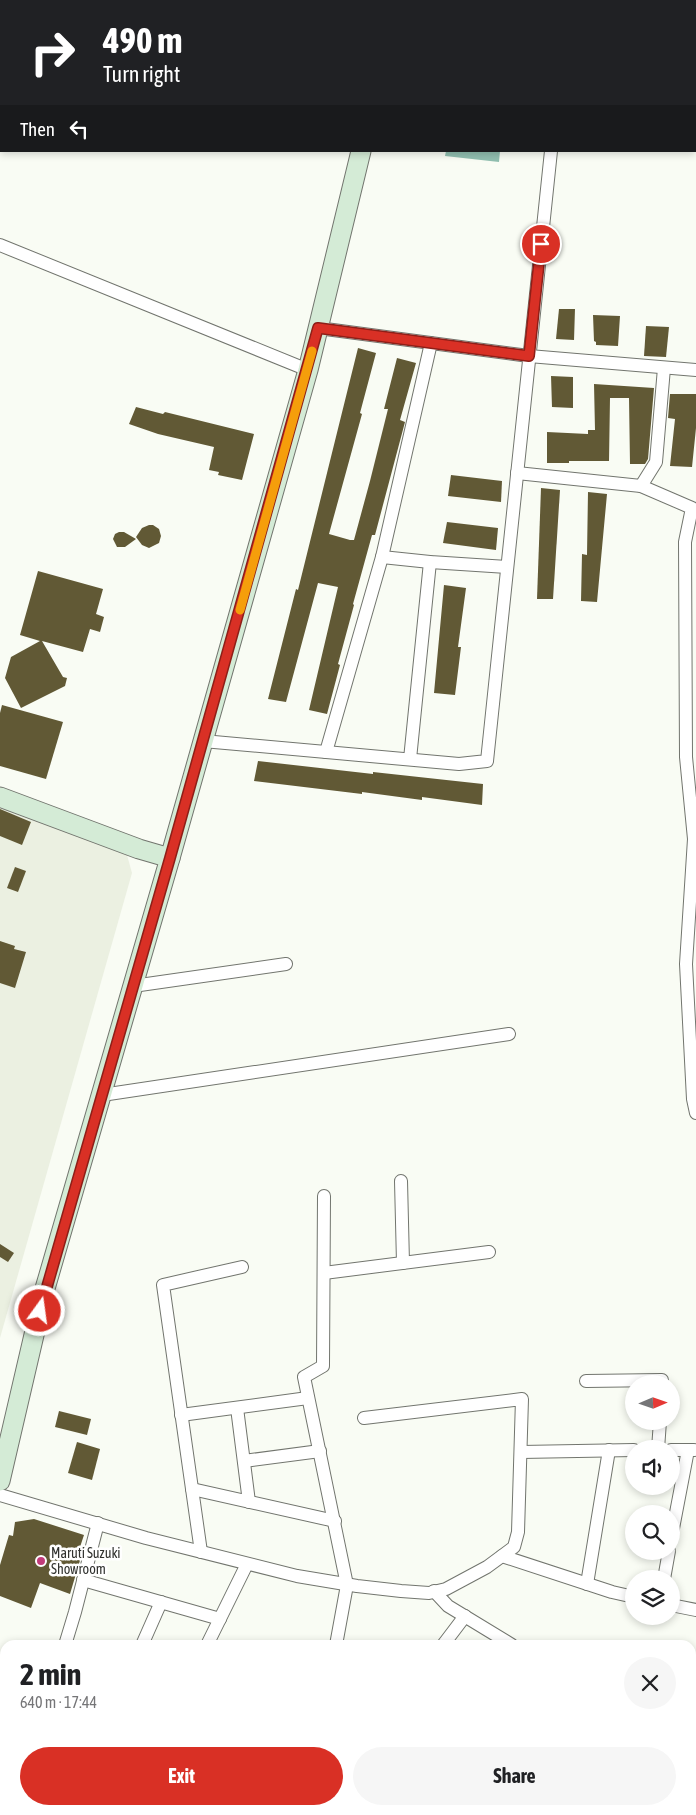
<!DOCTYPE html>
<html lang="en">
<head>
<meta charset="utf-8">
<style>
  :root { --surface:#fff; --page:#f6f6f6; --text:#202124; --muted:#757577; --accent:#d93025 }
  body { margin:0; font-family:"Asap Condensed",sans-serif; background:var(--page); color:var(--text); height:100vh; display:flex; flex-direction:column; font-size:19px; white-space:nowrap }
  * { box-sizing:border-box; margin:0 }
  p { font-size:16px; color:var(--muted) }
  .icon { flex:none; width:28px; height:28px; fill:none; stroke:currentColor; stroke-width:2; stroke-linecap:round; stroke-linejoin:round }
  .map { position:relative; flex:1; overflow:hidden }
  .details { position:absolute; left:0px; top:1640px; width:696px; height:175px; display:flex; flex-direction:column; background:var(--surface); border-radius:15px 15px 0 0; box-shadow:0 2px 8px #0003 }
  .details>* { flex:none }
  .guide { position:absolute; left:0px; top:0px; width:696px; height:152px; box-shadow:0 2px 8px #0003; background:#202124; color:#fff; overflow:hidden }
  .needle { width:32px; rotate:88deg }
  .controls { position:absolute; left:625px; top:1375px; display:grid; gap:10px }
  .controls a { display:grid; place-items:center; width:55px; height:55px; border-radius:50%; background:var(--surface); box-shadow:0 2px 8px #0003; font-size:25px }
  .pin { position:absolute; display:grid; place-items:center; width:42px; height:42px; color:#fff; margin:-21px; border:2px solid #fff; border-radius:50%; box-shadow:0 1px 5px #0007 }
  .me { position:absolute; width:55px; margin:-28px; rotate:14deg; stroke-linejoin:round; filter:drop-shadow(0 0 4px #0008) }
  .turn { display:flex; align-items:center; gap:18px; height:105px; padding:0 20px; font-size:22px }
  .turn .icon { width:65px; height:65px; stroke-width:2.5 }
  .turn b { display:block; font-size:35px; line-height:42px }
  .then { display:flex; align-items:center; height:48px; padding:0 20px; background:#0003; gap:10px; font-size:19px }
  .round { display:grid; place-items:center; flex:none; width:52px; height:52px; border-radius:26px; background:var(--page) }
  .headline { display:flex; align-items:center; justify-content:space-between; height:85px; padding:0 20px }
  h1 { font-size:30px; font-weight:700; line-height:38px }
  .button { display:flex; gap:10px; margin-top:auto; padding:10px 20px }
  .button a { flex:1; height:58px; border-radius:30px; background:var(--accent); color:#fff; font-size:20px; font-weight:700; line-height:58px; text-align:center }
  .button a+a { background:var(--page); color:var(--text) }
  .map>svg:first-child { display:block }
  .built { fill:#ebf0e1 }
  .water { fill:#91bfb0 }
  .building { fill:#615935 }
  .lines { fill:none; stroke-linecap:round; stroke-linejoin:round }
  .street-casing { stroke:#72756e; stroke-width:14 }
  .secondary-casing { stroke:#72756e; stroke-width:21 }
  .highway-casing { stroke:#588c5e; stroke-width:26 }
  .street { stroke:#fff; stroke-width:12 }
  .secondary { stroke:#d4ebd6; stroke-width:19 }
  .highway { stroke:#6ebd78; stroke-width:24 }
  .route-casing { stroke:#8d1f18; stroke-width:12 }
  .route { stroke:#d93025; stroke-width:9 }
  .slow { stroke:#f59e0b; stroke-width:9 }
  .poi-dot { fill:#c23b7a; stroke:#fff; stroke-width:2 }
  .labels { text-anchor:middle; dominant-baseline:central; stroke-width:5; stroke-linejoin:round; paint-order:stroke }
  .poi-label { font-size:14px; fill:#30312e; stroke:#fff; text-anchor:start }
</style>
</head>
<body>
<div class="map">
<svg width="696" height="1815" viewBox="0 0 696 1815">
  <rect width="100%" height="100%" fill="#f9fcf4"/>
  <path class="built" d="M0,807L119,851L127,855L132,873L0,1338Z"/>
  <path class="water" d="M446,151H500L499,162L445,156Z"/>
  <g class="building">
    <path d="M559,309H575L574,340L556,339Z"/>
    <path d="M593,315L620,316L618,346L596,345V342L594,341Z"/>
    <path d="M646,326L669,327L666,357L644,356Z"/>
    <path d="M358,348L376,353L360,413L362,414L329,534L350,540H354L370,481L388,409H384L397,358L416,363L400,420L405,422L375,535H372L353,604L354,605L338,664L340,665L327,714L309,710L338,587L318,583L286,702L268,699L296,589L298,590Z"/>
    <path d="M551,376L573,377V408L552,407Z"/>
    <path d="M594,384L654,388L648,459L645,464H630L629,398H610L609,461H569V463H547V432L588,434V430H595Z"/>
    <path d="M670,394H696V428L692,467L670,466L675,419L668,418Z"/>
    <path d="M136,407L163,414L165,412L254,434L242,480L218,475L219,472L209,470L214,447L158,434L129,424Z"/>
    <path d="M451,475L502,481L501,502L448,496Z"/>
    <path d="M541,488L560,490L553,599H537Z"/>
    <path d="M588,492L607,494L597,602L581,601L582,554L587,555Z"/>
    <path d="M447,522L498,528L496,550L443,543Z"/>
    <path d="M149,525H153L159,529L161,536L159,543L149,548L142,545L136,537L142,528Z"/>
    <path d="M119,532H124L136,539L125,547H117L113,539L115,534Z"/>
    <path d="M38,571L103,589L96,614L104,617L100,632L90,629L83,652L42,641L63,677L67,678L65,686L21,708L5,678L11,657L40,641L20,635Z"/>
    <path d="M444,585L466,588L458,647H461L455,695L434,693Z"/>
    <path d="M2,705L63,722L46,779L0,766V713Z"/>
    <path d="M258,761L373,774V772L483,784L482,805L422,797V800L362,792V794L254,781Z"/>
    <path d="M0,809L31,822L22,845L0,836Z"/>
    <path d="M15,867L26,871L18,892L7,888Z"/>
    <path d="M0,941L15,946L14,949L26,952L15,988L0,983Z"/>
    <path d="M0,1244L14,1253L8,1262L0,1257Z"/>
    <path d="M59,1411L91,1419L87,1435L55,1427Z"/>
    <path d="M77,1442L100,1449L92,1480L68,1473Z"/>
    <path d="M34,1519L84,1535L77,1556L81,1557L70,1594L40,1583L31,1608L0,1596V1565L9,1535L13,1536L15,1522Z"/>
  </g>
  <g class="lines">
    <defs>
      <g id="street">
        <path d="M391,0V1"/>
        <path d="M0,245L308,370"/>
        <path d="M318,328L529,356L696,370"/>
        <path d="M517,473L641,486L692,508L685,542L686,757L694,839L686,964L693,1099L696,1113"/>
        <path d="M641,486L656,462L664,368"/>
        <path d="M382,557L430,562L507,567"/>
        <path d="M203,741L459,764L487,761L551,151"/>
        <path d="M326,752L382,557L431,343"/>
        <path d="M410,759L430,562"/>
        <path d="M133,986L286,964"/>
        <path d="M102,1095L509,1034"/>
        <path d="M401,1181L403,1263"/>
        <path d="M324,1196L323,1366L304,1377L347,1585L336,1645"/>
        <path d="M324,1273L489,1252"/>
        <path d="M586,1381L662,1380V1384"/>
        <path d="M237,1408L249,1502"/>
        <path d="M181,1415L308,1398"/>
        <path d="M658,1449L660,1421"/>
        <path d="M671,1450H694"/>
        <path d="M521,1452L634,1450"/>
        <path d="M244,1461L320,1451"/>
        <path d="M192,1489L335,1521"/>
        <path d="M0,1495L146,1538L297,1576L357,1586L401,1591L429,1593L446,1589L487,1567L514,1547L518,1532L522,1399L364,1418"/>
        <path d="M671,1539L688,1450"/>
        <path d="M201,1552L163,1285L242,1267"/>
        <path d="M502,1556L612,1592L634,1597"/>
        <path d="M664,1579L669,1551"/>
        <path d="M83,1580L220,1619"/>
        <path d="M587,1584L609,1450"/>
        <path d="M434,1591L448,1606L512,1645"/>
        <path d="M671,1605L696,1610"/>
        <path d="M65,1645L75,1612L98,1523"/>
        <path d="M142,1645L161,1602"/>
        <path d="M207,1645L247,1564"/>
        <path d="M443,1645L465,1616"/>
        <path d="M691,1720L696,1722"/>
        <path d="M304,1810L306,1815"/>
        <path d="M539,1810L551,1815"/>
        <path d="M131,1815L133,1810"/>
      </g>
      <g id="secondary">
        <path d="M695,49H696"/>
        <path d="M0,101H1"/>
        <path d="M0,797L139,849L170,858"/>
        <path d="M0,1481L44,1292L170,858L308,370L361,151"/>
      </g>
      <g id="highway">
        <path d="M0,1734L5,1738"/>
        <path d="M0,1755L5,1759"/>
        <path d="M70,1810L76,1815"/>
        <path d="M96,1810L103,1815"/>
      </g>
    </defs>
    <use href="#street" class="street-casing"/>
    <use href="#secondary" class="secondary-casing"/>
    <use href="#highway" class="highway-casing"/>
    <use href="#street" class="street"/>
    <use href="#secondary" class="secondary"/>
    <use href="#highway" class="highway"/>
  </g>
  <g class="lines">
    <defs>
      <path id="route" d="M40,1311L170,858L318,328L529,356L541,244"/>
    </defs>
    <use href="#route" class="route-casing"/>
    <use href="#route" class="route"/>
    <path class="slow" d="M240,610L312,351"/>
  </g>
  <circle class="poi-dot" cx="41" cy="1561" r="5"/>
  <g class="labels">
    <g class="poi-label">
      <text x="51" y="1553">Maruti Suzuki<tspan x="51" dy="16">Showroom</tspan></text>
    </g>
  </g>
</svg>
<div class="controls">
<a><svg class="needle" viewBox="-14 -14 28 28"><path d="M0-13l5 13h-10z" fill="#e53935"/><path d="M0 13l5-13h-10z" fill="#757577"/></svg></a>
<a><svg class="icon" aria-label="sound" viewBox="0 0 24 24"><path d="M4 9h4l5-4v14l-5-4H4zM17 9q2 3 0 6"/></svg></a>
<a><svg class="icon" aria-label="search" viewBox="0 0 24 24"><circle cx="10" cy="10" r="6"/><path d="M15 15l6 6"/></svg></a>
<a><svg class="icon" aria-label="layers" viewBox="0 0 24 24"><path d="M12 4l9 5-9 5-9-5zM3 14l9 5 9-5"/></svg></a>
</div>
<div class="pin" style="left:541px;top:244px;background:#d93025"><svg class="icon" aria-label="arrive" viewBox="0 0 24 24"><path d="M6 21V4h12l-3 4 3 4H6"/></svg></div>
<svg class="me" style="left:40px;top:1311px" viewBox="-20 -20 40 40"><circle r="17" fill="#d93025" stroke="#fff" stroke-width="3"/><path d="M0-11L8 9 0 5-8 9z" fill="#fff"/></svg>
<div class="guide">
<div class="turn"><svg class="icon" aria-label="right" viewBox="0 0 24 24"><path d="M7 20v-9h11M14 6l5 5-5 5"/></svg><div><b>490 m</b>Turn right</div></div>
<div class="then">Then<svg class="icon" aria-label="left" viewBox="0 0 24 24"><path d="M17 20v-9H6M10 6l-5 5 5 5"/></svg></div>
</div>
<section class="details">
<div class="headline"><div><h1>2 min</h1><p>640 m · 17:44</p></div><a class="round"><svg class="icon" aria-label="close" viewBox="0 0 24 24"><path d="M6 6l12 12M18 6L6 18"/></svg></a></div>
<div class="button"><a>Exit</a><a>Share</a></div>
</section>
</div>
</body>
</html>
